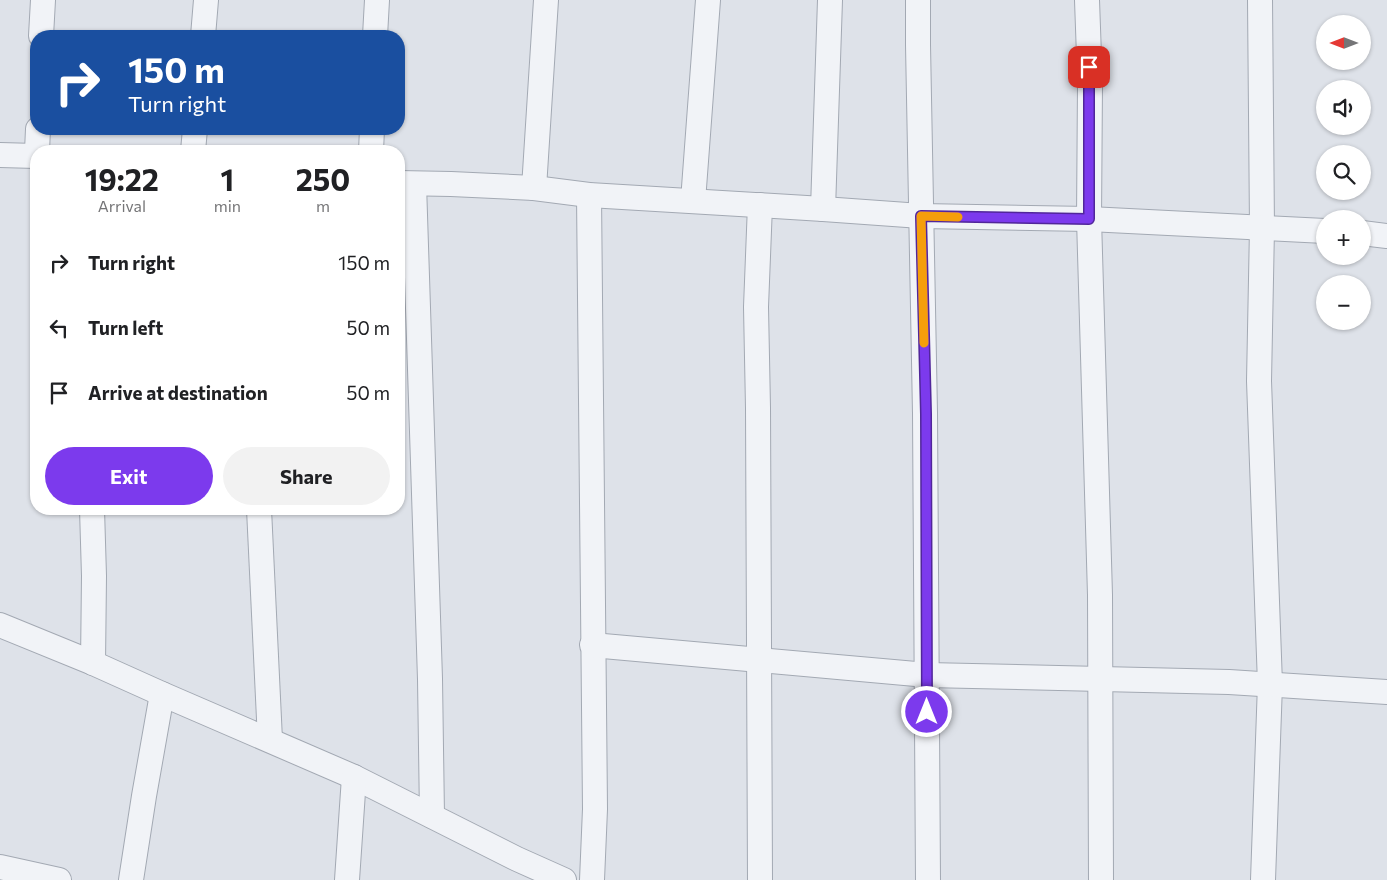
<!DOCTYPE html>
<html lang="en">
<head>
<meta charset="utf-8">
<style>
  :root { --surface:#fff; --page:#f2f2f2; --text:#202124; --muted:#757577; --accent:#7c3aed }
  body { margin:0; font-family:Commissioner,sans-serif; background:var(--page); color:var(--text); height:100vh; display:flex; flex-direction:column; font-size:19px; white-space:nowrap }
  * { box-sizing:border-box; margin:0 }
  p { font-size:16px; color:var(--muted) }
  .icon { flex:none; width:28px; height:28px; fill:none; stroke:currentColor; stroke-width:2; stroke-linecap:round; stroke-linejoin:round }
  .map { position:relative; flex:1; overflow:hidden }
  .panel { position:absolute; left:30px; top:145px; width:375px; height:370px; display:flex; flex-direction:column; background:var(--surface); border-radius:20px; box-shadow:0 1px 4px #0004 }
  .panel>* { flex:none }
  .banner { position:absolute; left:30px; top:30px; width:375px; height:105px; border-radius:20px; box-shadow:0 1px 4px #0004; background:#1a4fa0; color:#fff; overflow:hidden }
  .needle { width:32px; rotate:270deg }
  .buttons { position:absolute; left:1316px; top:15px; display:grid; gap:10px }
  .buttons a { display:grid; place-items:center; width:55px; height:55px; border-radius:50%; background:var(--surface); box-shadow:0 1px 4px #0004; font-size:25px }
  .pin { position:absolute; display:grid; place-items:center; width:42px; height:42px; color:#fff; margin:-21px; border-radius:10px; box-shadow:0 2px 8px #0006 }
  .me { position:absolute; width:55px; margin:-28px; rotate:0deg; stroke-linejoin:round; filter:drop-shadow(0 0 4px #0008) }
  .turn { display:flex; align-items:center; gap:18px; height:105px; padding:0 15px; font-size:22px }
  .turn .icon { width:65px; height:65px; stroke-width:2.5 }
  .turn b { display:block; font-size:35px; line-height:42px }
  .eta { display:flex; justify-content:space-evenly; align-items:center; height:85px; text-align:center }
  .eta b { font-size:30px; font-weight:700; line-height:35px }
  .cta { display:flex; gap:10px; margin-top:auto; padding:10px 15px }
  .cta a { flex:1; height:58px; border-radius:30px; background:var(--accent); color:#fff; font-size:20px; font-weight:700; line-height:58px; text-align:center }
  .cta a+a { background:var(--page); color:var(--text) }
  ul { padding:0; list-style:none }
  li { display:flex; align-items:center; gap:15px; height:65px; padding:0 15px }
  li div { flex:1 }
  li b { display:block; font-size:19px }
  li em { font-style:normal }
  .map>svg:first-child { display:block }
  .lines { fill:none; stroke-linecap:round; stroke-linejoin:round }
  .minor-casing { stroke:#a3a9b3; stroke-width:26 }
  .minor { stroke:#f1f3f7; stroke-width:24 }
  .route-casing { stroke:#51269a; stroke-width:12 }
  .route { stroke:#7c3aed; stroke-width:9 }
  .slow { stroke:#f59e0b; stroke-width:9 }
</style>
</head>
<body>
<div class="map">
<svg width="1387" height="880" viewBox="0 0 1387 880">
  <rect width="100%" height="100%" fill="#dee2e9"/>
  <g class="lines">
    <defs>
      <g id="minor">
        <path d="M918,0V45L925,413L928,880"/>
        <path d="M1087,0L1090,84L1089,219L1100,595L1101,880"/>
        <path d="M1260,0L1262,228L1259,381L1270,684L1263,880"/>
        <path d="M41,36L43,0"/>
        <path d="M203,36L206,0"/>
        <path d="M375,36L377,0"/>
        <path d="M37,151L38,129"/>
        <path d="M193,151L195,129"/>
        <path d="M371,151L372,129"/>
        <path d="M0,155L36,156"/>
        <path d="M399,183L451,184L534,188L589,195L823,209L921,216L1089,219L1325,231"/>
        <path d="M414,184L430,679L432,816"/>
        <path d="M534,188L546,0"/>
        <path d="M589,195L595,809L592,880"/>
        <path d="M693,201L708,0"/>
        <path d="M760,205L756,307L758,408L760,880"/>
        <path d="M823,209L830,0"/>
        <path d="M1362,233L1387,236"/>
        <path d="M92,509L94,576L93,663"/>
        <path d="M259,509L270,740"/>
        <path d="M0,625L93,663L162,694L354,777L517,859L564,880"/>
        <path d="M592,645L927,675L1229,682L1387,692"/>
        <path d="M0,867L59,880"/>
        <path d="M131,880L144,796L162,694"/>
        <path d="M347,880L354,777"/>
      </g>
    </defs>
    <use href="#minor" class="minor-casing"/>
    <use href="#minor" class="minor"/>
  </g>
  <g class="lines">
    <defs>
      <path id="route" d="M927,712L926,414L921,216L1089,219V67"/>
    </defs>
    <use href="#route" class="route-casing"/>
    <use href="#route" class="route"/>
    <path class="slow" d="M924,343L921,216L958,217"/>
  </g>
</svg>
<div class="buttons">
<a><svg class="needle" viewBox="-14 -14 28 28"><path d="M0-13l5 13h-10z" fill="#e53935"/><path d="M0 13l5-13h-10z" fill="#757577"/></svg></a>
<a><svg class="icon" aria-label="sound" viewBox="0 0 24 24"><path d="M4 9h4l5-4v14l-5-4H4zM17 9q2 3 0 6"/></svg></a>
<a><svg class="icon" aria-label="search" viewBox="0 0 24 24"><circle cx="10" cy="10" r="6"/><path d="M15 15l6 6"/></svg></a>
<a>+</a>
<a>−</a>
</div>
<div class="pin" style="left:1089px;top:67px;background:#d93025"><svg class="icon" aria-label="arrive" viewBox="0 0 24 24"><path d="M6 21V4h12l-3 4 3 4H6"/></svg></div>
<svg class="me" style="left:927px;top:712px" viewBox="-20 -20 40 40"><circle r="17" fill="#7c3aed" stroke="#fff" stroke-width="3"/><path d="M0-11L8 9 0 5-8 9z" fill="#fff"/></svg>
<div class="banner">
<div class="turn"><svg class="icon" aria-label="right" viewBox="0 0 24 24"><path d="M7 20v-9h11M14 6l5 5-5 5"/></svg><div><b>150 m</b>Turn right</div></div>
</div>
<section class="panel">
<div class="eta">
<div><b>19:22</b><p>Arrival</p></div>
<div><b>1</b><p>min</p></div>
<div><b>250</b><p>m</p></div>
</div>
<ul>
<li><svg class="icon" aria-label="right" viewBox="0 0 24 24"><path d="M7 20v-9h11M14 6l5 5-5 5"/></svg><div><b>Turn right</b></div><em>150 m</em></li>
<li><svg class="icon" aria-label="left" viewBox="0 0 24 24"><path d="M17 20v-9H6M10 6l-5 5 5 5"/></svg><div><b>Turn left</b></div><em>50 m</em></li>
<li><svg class="icon" aria-label="arrive" viewBox="0 0 24 24"><path d="M6 21V4h12l-3 4 3 4H6"/></svg><div><b>Arrive at destination</b></div><em>50 m</em></li>
</ul>
<div class="cta"><a>Exit</a><a>Share</a></div>
</section>
</div>
</body>
</html>
